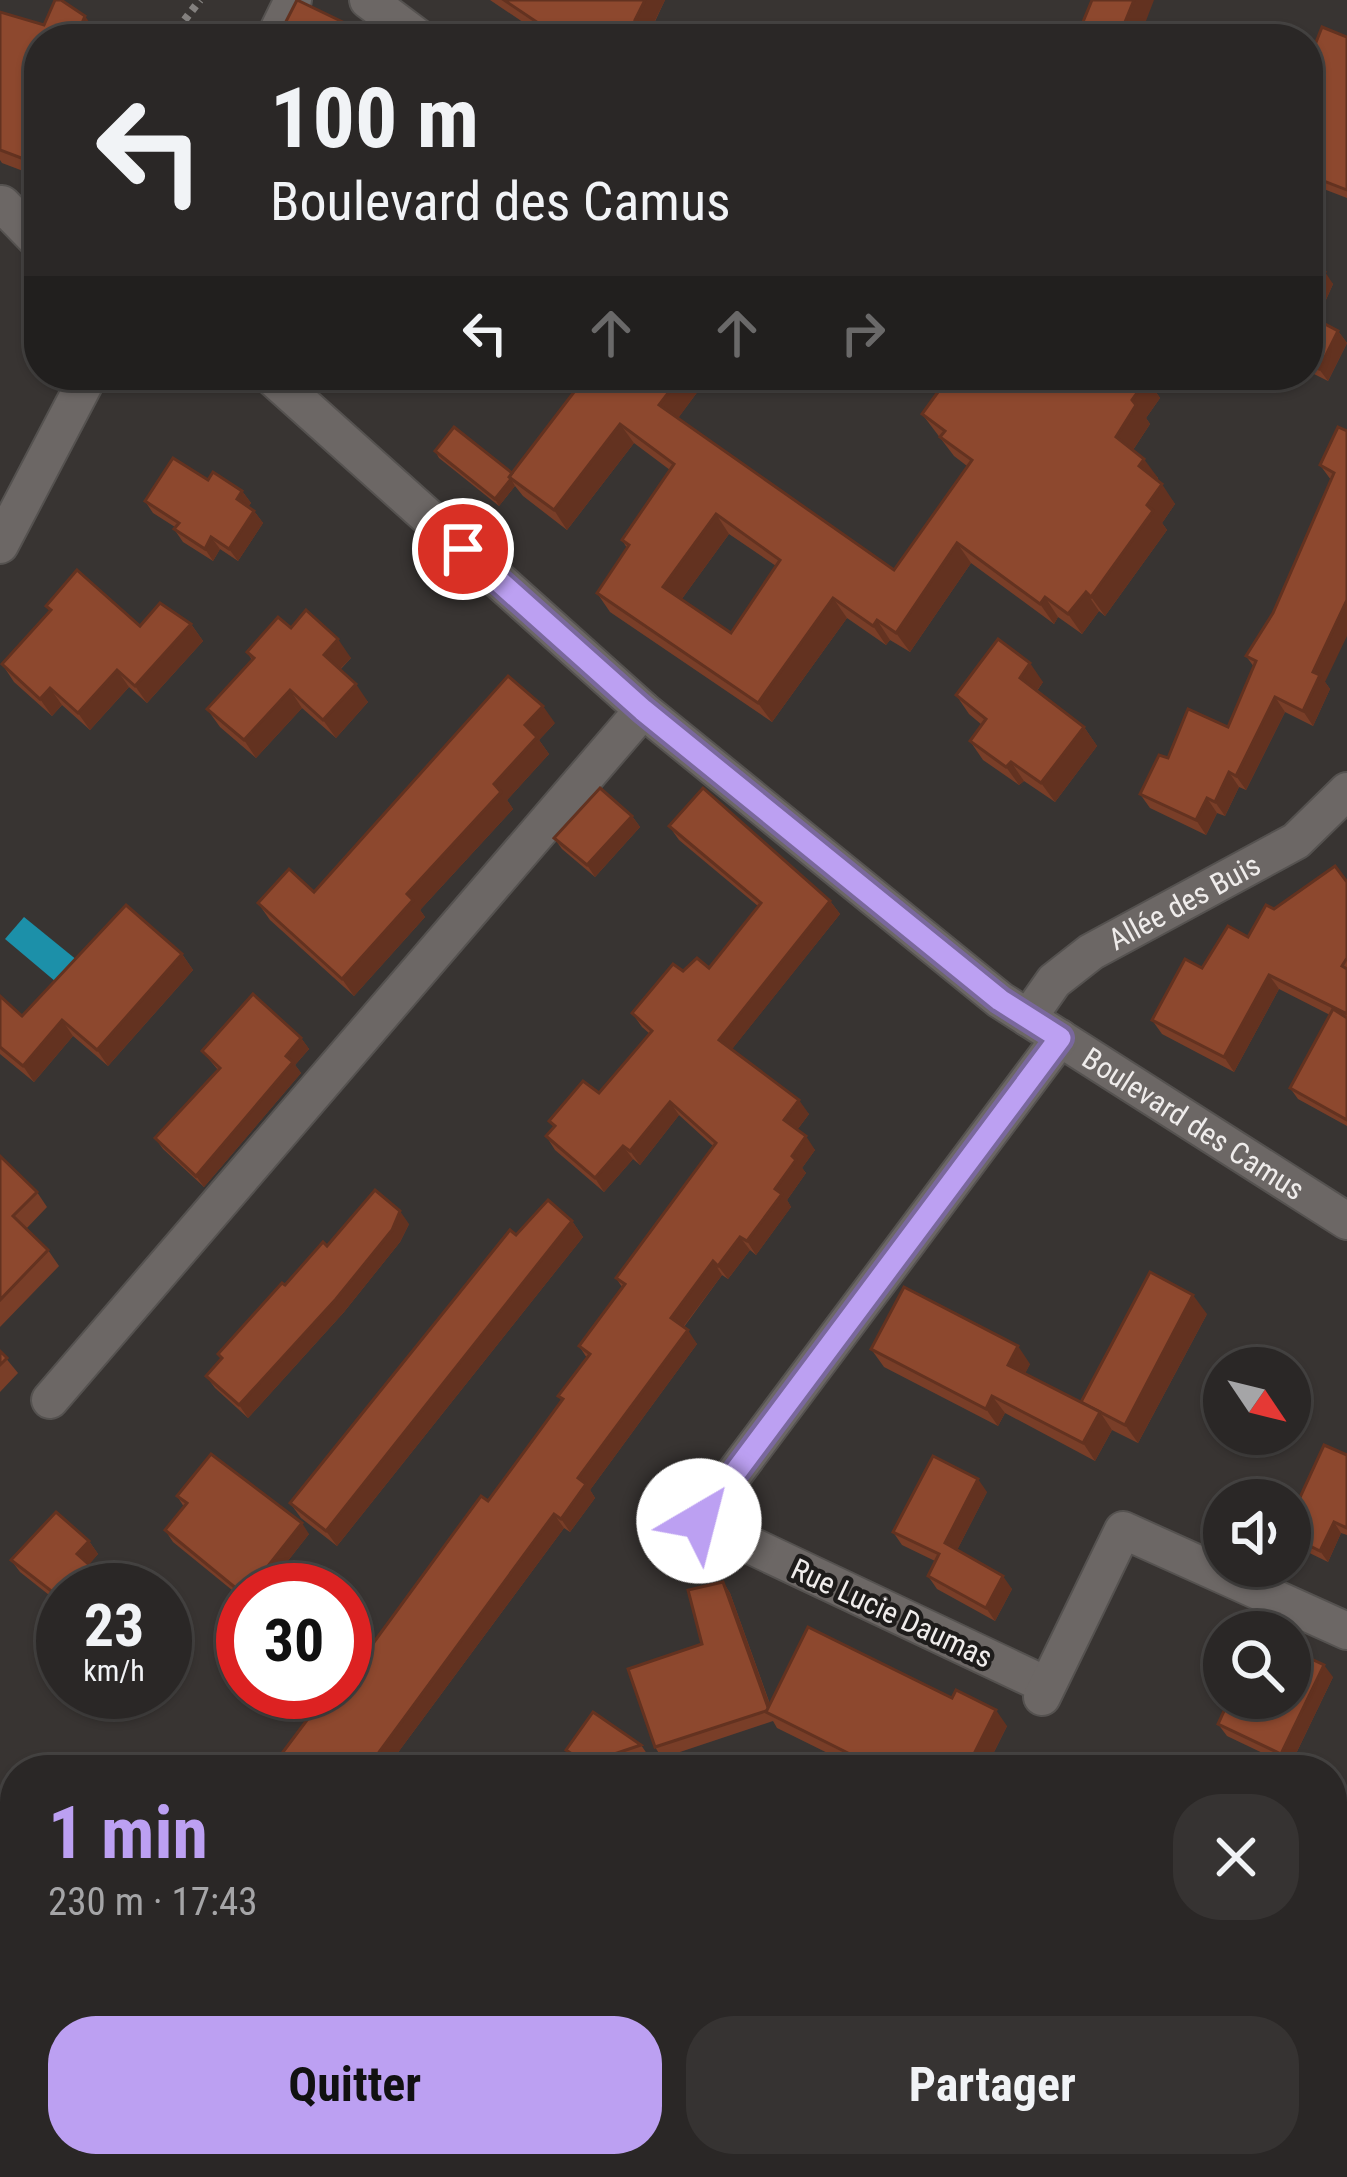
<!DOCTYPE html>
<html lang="fr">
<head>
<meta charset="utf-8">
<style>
  :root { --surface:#2a2726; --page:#363332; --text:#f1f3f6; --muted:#a5a5a7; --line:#464443; --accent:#bca0f2 }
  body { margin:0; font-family:"Roboto Condensed",sans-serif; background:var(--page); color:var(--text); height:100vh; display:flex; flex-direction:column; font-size:45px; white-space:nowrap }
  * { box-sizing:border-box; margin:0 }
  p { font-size:39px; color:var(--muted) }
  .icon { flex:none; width:66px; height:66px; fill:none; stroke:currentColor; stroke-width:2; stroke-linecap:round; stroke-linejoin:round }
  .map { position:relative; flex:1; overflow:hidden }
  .drawer { position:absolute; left:0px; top:1755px; width:1347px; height:423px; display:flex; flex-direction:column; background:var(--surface); border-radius:48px 48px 0 0; box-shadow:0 3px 9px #0004,0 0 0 3px var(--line) }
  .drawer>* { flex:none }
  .hud { position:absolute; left:24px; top:24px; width:1299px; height:366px; border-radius:48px; box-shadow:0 3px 9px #0004,0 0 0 3px var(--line); background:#2a2726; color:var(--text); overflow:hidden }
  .needle { width:78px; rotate:125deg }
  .controls { position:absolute; left:1203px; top:1347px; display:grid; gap:24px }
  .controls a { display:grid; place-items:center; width:108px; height:108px; border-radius:50%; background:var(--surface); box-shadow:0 3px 9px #0004,0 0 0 3px var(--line); font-size:60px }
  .speed { position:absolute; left:36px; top:1563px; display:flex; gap:24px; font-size:60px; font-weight:700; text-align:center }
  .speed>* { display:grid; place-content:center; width:156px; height:156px; border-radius:50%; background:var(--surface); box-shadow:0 3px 9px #0004,0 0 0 3px var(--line); line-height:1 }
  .speed small { font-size:30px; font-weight:400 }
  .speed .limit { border:18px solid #d22; background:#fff; color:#111 }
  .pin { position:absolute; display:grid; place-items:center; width:102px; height:102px; color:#fff; margin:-51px; border:6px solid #fff; border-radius:50%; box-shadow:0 3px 12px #0007 }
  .me { position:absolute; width:132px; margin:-66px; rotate:37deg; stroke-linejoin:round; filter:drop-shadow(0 0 9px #0008) }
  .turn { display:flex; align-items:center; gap:42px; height:252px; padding:0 48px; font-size:54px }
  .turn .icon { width:156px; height:156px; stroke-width:2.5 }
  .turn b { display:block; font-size:84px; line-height:102px }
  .lanes { display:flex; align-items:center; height:114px; padding:0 48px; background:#0003; justify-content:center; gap:60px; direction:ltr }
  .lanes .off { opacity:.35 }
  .round { display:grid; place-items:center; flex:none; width:126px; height:126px; border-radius:48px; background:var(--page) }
  .overview { display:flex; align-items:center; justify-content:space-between; height:204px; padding:0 48px }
  h1 { font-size:72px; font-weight:700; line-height:90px; color:var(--accent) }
  .cta { display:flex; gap:24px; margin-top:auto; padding:24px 48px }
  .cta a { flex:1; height:138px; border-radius:48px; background:var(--accent); color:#111; font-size:48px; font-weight:700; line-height:138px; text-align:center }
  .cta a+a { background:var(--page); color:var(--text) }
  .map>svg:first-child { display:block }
  .education { fill:#473a2c }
  .water { fill:#1c90a9 }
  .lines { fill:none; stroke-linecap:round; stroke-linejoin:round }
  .minor-casing { stroke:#555250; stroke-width:40 }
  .path { stroke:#83807e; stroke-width:8; stroke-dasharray:6 6; stroke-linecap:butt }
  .minor { stroke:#6c6765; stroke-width:36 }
  .wall { fill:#793e28; fill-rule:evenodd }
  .shaded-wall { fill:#633220 }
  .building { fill:#8d482e; stroke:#633220; stroke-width:3; fill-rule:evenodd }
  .route-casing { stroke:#7a689d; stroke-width:30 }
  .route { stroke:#bca0f2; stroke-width:21 }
  .labels { text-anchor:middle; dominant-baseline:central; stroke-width:9; stroke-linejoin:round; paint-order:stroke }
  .street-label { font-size:30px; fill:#efeceb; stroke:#1e1c1b }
</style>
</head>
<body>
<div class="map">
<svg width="1347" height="2177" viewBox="0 0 1347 2177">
  <rect width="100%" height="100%" fill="#383432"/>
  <path class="education" d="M1332,1844L1347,1851V2177H1147L1154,2163H1332Z"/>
  <path class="water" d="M24,917L83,965L62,987L5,939Z"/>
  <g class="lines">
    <defs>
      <g id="minor">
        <path d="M368,0L420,39"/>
        <path d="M274,39L293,0"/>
        <path d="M2,204L39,242"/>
        <path id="s1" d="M270,375L643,710L1000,1000L1347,1221"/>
        <path d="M0,545L89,375"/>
        <path id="s2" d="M1028,1018L1054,981L1091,952L1296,841L1347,791"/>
        <path d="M50,1400L643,710"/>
        <path d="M1046,1685L699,1521L1060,1038"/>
        <path d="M1042,1697L1123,1530L1347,1631"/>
      </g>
    </defs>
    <use href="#minor" class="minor-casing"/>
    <path class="path" d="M170,39L200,0"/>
    <use href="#minor" class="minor"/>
  </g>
  <g class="wall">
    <path d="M490,0H665L651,30L664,39H548Z"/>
    <path d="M0,12L44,25L96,32L93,39H39V177L2,163L0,160Z"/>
    <path d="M1347,37V198L1308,183V63Z"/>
    <path d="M1308,254L1316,265L1315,267L1333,284L1317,320L1338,331L1347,343L1328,381L1308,371Z"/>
    <path d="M710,375L678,418L894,570L967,466L954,456L922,414L936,395L931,387L1147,379L1160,398L1146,418L1150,424L1133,450L1158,478L1157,480L1175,504L1162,523L1167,530L1105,616L1099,611L1082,634L1058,617L1054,624L971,563L910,652L890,640L886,645L847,618L772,722L610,612L597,593L627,548L622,540L670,470L634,443L567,530L523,496L515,486L499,506L439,458L435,451L512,473ZM729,534L776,566L731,633L681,600Z"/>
    <path d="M1338,427L1325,682L1330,689L1313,726L1285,712L1246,790L1239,787L1225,816L1217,813L1206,835L1150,808L1140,794L1168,758L1228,727L1254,667L1246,656L1273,613L1331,480L1320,465Z"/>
    <path d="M208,480L242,491L251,503L248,507L254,511L263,523L238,561L220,549L213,561L183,542L174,529L175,527L153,513L145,501Z"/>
    <path d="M46,606L140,626L191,624L203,641L147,703L129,687L90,730L62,705L52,716L14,682L2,664L50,611Z"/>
    <path d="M291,628L351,658L340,670L368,702L336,738L302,708L256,758L220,727L207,709L252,660L247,652Z"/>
    <path d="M1043,682L1037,691L1084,727L1097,746L1055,802L1024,781L1019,785L983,760L970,741L982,725L969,714L956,695Z"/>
    <path d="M555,723L539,740L549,754L507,800L513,809L420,910L425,917L354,996L270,920L258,903L314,892Z"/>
    <path d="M632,816L640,827L595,877L562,849L554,838Z"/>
    <path d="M669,826L830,901L840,914L732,1049L809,1114L797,1130L815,1150L802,1168L806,1173L787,1200L791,1207L756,1255L750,1250L728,1279L722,1275L684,1327L697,1344L590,1490L595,1498L570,1532L564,1528L385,1770H273L271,1768L488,1501L562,1401L558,1396L587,1358L579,1346L622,1287L616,1278L713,1146L679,1115L640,1165L633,1159L604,1192L555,1150L546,1136L554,1127L549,1121L599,1093L650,1034L642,1027L632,1013L683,971L709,968L758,906L679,840Z"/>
    <path d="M1347,882V1126L1298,1099L1290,1088L1330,1015L1279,989L1234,1072L1162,1034L1152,1020L1202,968L1248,937L1274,909Z"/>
    <path d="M182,954L193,970L108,1066L73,1036L34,1082L0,1054V996L22,1016Z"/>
    <path d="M301,1038L309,1049L295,1065L301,1073L204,1187L163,1149L155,1138L218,1070L202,1051Z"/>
    <path d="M0,1156L37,1192L47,1207L26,1229L48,1250L59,1266L0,1327Z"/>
    <path d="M572,1221L583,1237L337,1546L301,1518L290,1503L516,1235Z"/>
    <path d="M409,1224L400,1242L344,1312L248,1418L215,1388L206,1376L285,1285L327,1246Z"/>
    <path d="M1207,1314L1138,1443L1112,1430L1095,1461L1005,1413L998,1426L884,1367L871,1349L1030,1364L1025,1373L1082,1403Z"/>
    <path d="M0,1351L18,1373L0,1392Z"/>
    <path d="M1347,1455V1535L1341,1533L1328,1562L1291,1544L1290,1519Z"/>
    <path d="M987,1492L957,1550L1012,1589L995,1621L937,1589L928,1576L935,1561L902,1545L893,1532Z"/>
    <path d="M177,1496L309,1534L265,1590H243V1599L173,1542L165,1530L184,1507Z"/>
    <path d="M89,1541L98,1554L89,1564L104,1578L113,1590H63V1606L20,1572L11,1560Z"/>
    <path d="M723,1582L730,1593L770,1704L1007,1726L985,1770H862L777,1728L773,1721L662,1758L655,1747L702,1644Z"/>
    <path d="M1333,1677L1290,1766L1227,1736L1218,1724L1252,1702Z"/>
    <path d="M641,1745L652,1761L633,1768L575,1762L566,1750Z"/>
  </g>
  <g class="shaded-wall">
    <path d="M645,0H665L647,37L635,20Z"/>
    <path d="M1134,0H1154L1139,39H1118Z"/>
    <path d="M85,16L96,32L93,39H75Z"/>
    <path d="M1325,272L1333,284L1314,326L1308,318V309Z"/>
    <path d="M1338,331L1347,343L1328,381L1319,369Z"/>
    <path d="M380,375H392L386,383Z"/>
    <path d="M682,375H710L673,425L659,405Z"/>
    <path d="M1147,379L1160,398L1146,418L1150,424L1129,456L1116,437L1132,400Z"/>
    <path d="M620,424L634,443L567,530L554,510Z"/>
    <path d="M1144,459L1158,478L1153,486L1139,466Z"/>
    <path d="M511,479L515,486L499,506L495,499Z"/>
    <path d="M1162,484L1175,504L1162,523L1167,530L1105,616L1091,597Z"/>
    <path d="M242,491L251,503L245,512L237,499Z"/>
    <path d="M254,511L263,523L238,561L229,549Z"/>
    <path d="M716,514L729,534L676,607L663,587Z"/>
    <path d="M211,537L220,549L213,561L205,549Z"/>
    <path d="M957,543L971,563L910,652L896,633Z"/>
    <path d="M1086,592L1099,611L1082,634L1068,614Z"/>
    <path d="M1045,597L1058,617L1054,624L1040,604Z"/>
    <path d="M833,598L847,618L772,722L758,703Z"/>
    <path d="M1347,600V636L1325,682L1330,689L1313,726L1303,711L1313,672Z"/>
    <path d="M877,620L890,640L886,645L873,626Z"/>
    <path d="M191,624L203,641L147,703L135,686Z"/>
    <path d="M338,639L351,658L336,673L324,655Z"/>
    <path d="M1030,663L1043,682L1033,696L1020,678Z"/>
    <path d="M117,670L129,687L90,730L78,713Z"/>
    <path d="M356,684L368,702L336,738L323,720Z"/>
    <path d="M50,688L62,705L52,716L40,699Z"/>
    <path d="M290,690L302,708L256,758L244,740Z"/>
    <path d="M1275,697L1285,712L1246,790L1236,776Z"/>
    <path d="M543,706L555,723L539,740L549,754L507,800L513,809L420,910L425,917L354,996L342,979L494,784L525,725Z"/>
    <path d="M1084,727L1097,746L1055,802L1041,783Z"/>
    <path d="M1011,762L1024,781L1019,785L1006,767Z"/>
    <path d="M1229,772L1239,787L1225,816L1215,802Z"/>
    <path d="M1207,798L1217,813L1206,835L1196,820Z"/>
    <path d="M632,816L640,827L595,877L587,865Z"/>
    <path d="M830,901L840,914L729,1053L719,1040Z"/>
    <path d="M182,954L193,970L108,1066L97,1050Z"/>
    <path d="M1269,975L1279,989L1234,1072L1224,1057Z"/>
    <path d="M62,1020L73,1036L34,1082L23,1066Z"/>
    <path d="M301,1038L309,1049L295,1065L301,1073L204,1187L196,1176Z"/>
    <path d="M799,1100L809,1114L794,1134L784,1120Z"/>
    <path d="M670,1102L679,1115L640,1165L630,1151Z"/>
    <path d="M806,1136L815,1150L802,1168L806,1173L787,1200L791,1207L756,1255L747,1241L792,1156Z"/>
    <path d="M623,1146L633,1159L604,1192L595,1178Z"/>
    <path d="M400,1211L409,1224L400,1242L344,1312L248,1418L239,1405Z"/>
    <path d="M572,1221L583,1237L337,1546L326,1531Z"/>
    <path d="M740,1237L750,1250L728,1279L718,1266Z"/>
    <path d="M713,1261L722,1275L680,1331L671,1318Z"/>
    <path d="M1193,1295L1207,1314L1138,1443L1125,1425Z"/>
    <path d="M688,1330L697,1344L590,1490L595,1498L570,1532L561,1519L578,1478Z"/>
    <path d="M1018,1346L1030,1364L1021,1382L1008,1365Z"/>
    <path d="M992,1396L1005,1413L998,1426L986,1409Z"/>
    <path d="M1100,1412L1112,1430L1095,1461L1083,1443Z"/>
    <path d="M978,1479L987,1492L954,1556L945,1543Z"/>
    <path d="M554,1514L564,1528L385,1770H366Z"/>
    <path d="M1334,1522L1341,1533L1328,1562L1320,1551Z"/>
    <path d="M302,1523L309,1534L265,1590H249Z"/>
    <path d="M89,1541L98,1554L87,1567L77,1554Z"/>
    <path d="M1003,1576L1012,1589L995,1621L986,1608Z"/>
    <path d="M104,1578L113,1590H94Z"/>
    <path d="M723,1582L730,1593L774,1716L769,1710Z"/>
    <path d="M1324,1665L1333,1677L1290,1766L1281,1754Z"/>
    <path d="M996,1710L1007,1726L985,1770H966Z"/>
  </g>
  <g class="building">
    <path d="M55,0H61L85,16L75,39H39V160L37,164L0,150V12L44,25Z"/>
    <path d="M297,0L378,39H277Z"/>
    <path d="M504,0H645L635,20L664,39H562Z"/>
    <path d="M1092,0H1134L1118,39H1076Z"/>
    <path d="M1322,27L1347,37V190L1308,175V63Z"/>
    <path d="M1308,264L1325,272L1308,309Z"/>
    <path d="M1308,315L1338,331L1319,369L1308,363Z"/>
    <path d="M587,375H682L659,405L894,570L972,460L940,437L945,431L922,414L938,392L931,387L940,375H1142L1147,379L1132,400L1136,405L1116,437L1144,459L1139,466L1162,484L1147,505L1153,511L1091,597L1086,592L1068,614L1045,597L1040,604L957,543L896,633L877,620L873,626L833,598L758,703L597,593L629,545L622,540L674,464L620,424L554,510L509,477ZM716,514L780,560L731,633L663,587Z"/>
    <path d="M454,427L512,473L509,477L511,479L495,499L435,451Z"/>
    <path d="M1338,427L1347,431V600L1313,672L1320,675L1303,711L1275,697L1236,776L1229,772L1215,802L1207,798L1196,820L1140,794L1159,755L1168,758L1188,709L1228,727L1256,661L1246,656L1273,613L1334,473L1320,465Z"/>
    <path d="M173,458L208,480L213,472L242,491L237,499L254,511L229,549L211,537L205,549L174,529L179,523L145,501Z"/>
    <path d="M77,570L140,626L160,603L191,624L135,686L117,670L78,713L50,688L40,699L2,664L51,610L46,606Z"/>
    <path d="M306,610L338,639L324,655L356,684L323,720L290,690L244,740L207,709L254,658L247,652L278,617L291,628Z"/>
    <path d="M998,639L1030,663L1020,678L1084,727L1041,783L1011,762L1006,767L970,741L986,719L956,695Z"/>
    <path d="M508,676L543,706L525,725L537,737L494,784L501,792L407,894L413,900L342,979L258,903L289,869L314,892Z"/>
    <path d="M600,788L632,816L587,865L554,838Z"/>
    <path d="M703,788L830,901L719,1040L799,1100L784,1120L806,1136L792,1156L796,1160L775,1189L782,1194L747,1241L740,1237L718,1266L713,1261L671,1318L688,1330L578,1478L586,1484L561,1519L554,1514L366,1770H274L271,1768L328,1692H345V1670L361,1649L366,1653L481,1496L488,1501L563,1399L558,1396L590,1354L579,1346L625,1284L616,1278L716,1143L670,1102L630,1151L623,1146L595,1178L546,1136L555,1126L549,1121L583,1081L599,1093L652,1031L632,1013L673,964L683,971L697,958L709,968L761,903L669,826Z"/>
    <path d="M1335,866L1347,882V958L1342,966L1347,969V1014L1269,975L1224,1057L1152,1020L1185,959L1202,968L1228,926L1248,937L1266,905L1274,909Z"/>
    <path d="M126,905L182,954L97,1050L62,1020L23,1066L0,1047V996L22,1016Z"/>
    <path d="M253,994L301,1038L286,1056L293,1062L196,1176L155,1138L220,1068L202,1051Z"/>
    <path d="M1333,1009L1347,1018V1120L1290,1088Z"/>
    <path d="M0,1156L37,1192L13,1216L48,1250L0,1300Z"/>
    <path d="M375,1190L400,1211L392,1230L336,1299L239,1405L206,1376L222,1358L218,1354L282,1283L285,1285L323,1242L327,1246Z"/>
    <path d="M548,1200L572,1221L326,1531L290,1503L510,1230L516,1235Z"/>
    <path d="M1150,1272L1193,1295L1125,1425L1081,1402Z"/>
    <path d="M904,1287L1018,1346L1008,1365L1100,1412L1083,1443L992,1396L986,1409L871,1349Z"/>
    <path d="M0,1351L7,1358L0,1365Z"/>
    <path d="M1324,1445L1347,1455V1528L1334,1522L1320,1551L1290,1536V1519Z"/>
    <path d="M211,1454L302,1523L249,1590H243V1594L165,1530L187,1503L177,1496Z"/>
    <path d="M933,1456L978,1479L945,1543L1003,1576L986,1608L928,1576L939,1554L893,1532Z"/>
    <path d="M56,1512L89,1541L77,1554L104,1578L94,1590H63V1600L11,1560Z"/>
    <path d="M723,1582L769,1710L655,1747L628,1669L702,1644L688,1590Z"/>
    <path d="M808,1627L952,1698L956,1690L996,1710L966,1770H931L918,1764L915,1770H882L766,1712Z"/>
    <path d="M1290,1649L1324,1665L1281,1754L1218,1724L1230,1698H1243L1252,1702L1254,1698H1290Z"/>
    <path d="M593,1712L641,1745L614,1754L636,1770H570L578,1758L566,1750Z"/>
  </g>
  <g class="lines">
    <defs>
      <path id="route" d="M463,549L643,710L1000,1000L1060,1038L699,1521"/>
    </defs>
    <use href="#route" class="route-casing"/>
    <use href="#route" class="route"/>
  </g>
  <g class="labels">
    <g class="street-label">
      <text stroke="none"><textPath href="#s2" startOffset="198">Allée des Buis</textPath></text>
      <text stroke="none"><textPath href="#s1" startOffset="1191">Boulevard des Camus</textPath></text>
      <text transform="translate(892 1613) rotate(25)">Rue Lucie Daumas</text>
    </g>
  </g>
</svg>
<div class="controls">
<a><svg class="needle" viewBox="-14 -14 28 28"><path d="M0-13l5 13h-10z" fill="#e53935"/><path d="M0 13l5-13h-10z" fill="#a5a5a7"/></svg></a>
<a><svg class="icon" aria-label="sound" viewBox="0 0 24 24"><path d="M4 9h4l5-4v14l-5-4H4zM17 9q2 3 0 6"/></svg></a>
<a><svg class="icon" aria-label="search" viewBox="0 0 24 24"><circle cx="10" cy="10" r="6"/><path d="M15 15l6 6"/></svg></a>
</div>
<div class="speed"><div>23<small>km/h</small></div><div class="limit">30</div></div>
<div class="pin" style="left:463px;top:549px;background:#d93025"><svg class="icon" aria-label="arrive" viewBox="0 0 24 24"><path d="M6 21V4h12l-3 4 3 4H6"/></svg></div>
<svg class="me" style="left:699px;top:1521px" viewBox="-20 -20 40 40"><circle r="19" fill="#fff"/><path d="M0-13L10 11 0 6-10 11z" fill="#bca0f2"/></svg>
<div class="hud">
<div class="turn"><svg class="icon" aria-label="left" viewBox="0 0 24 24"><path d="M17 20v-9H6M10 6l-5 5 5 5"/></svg><div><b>100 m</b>Boulevard des Camus</div></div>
<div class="lanes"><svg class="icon" aria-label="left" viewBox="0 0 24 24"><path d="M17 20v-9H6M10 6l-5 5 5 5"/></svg><svg class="icon off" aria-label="ahead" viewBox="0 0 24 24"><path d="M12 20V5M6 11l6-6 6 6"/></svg><svg class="icon off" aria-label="ahead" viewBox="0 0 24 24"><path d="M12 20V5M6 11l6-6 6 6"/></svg><svg class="icon off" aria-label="right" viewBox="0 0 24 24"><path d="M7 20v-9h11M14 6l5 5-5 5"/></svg></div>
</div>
<section class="drawer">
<div class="overview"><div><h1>1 min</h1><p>230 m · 17:43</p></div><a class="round"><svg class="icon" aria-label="close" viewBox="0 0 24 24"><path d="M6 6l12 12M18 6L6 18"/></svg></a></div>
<div class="cta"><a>Quitter</a><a>Partager</a></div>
</section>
</div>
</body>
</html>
